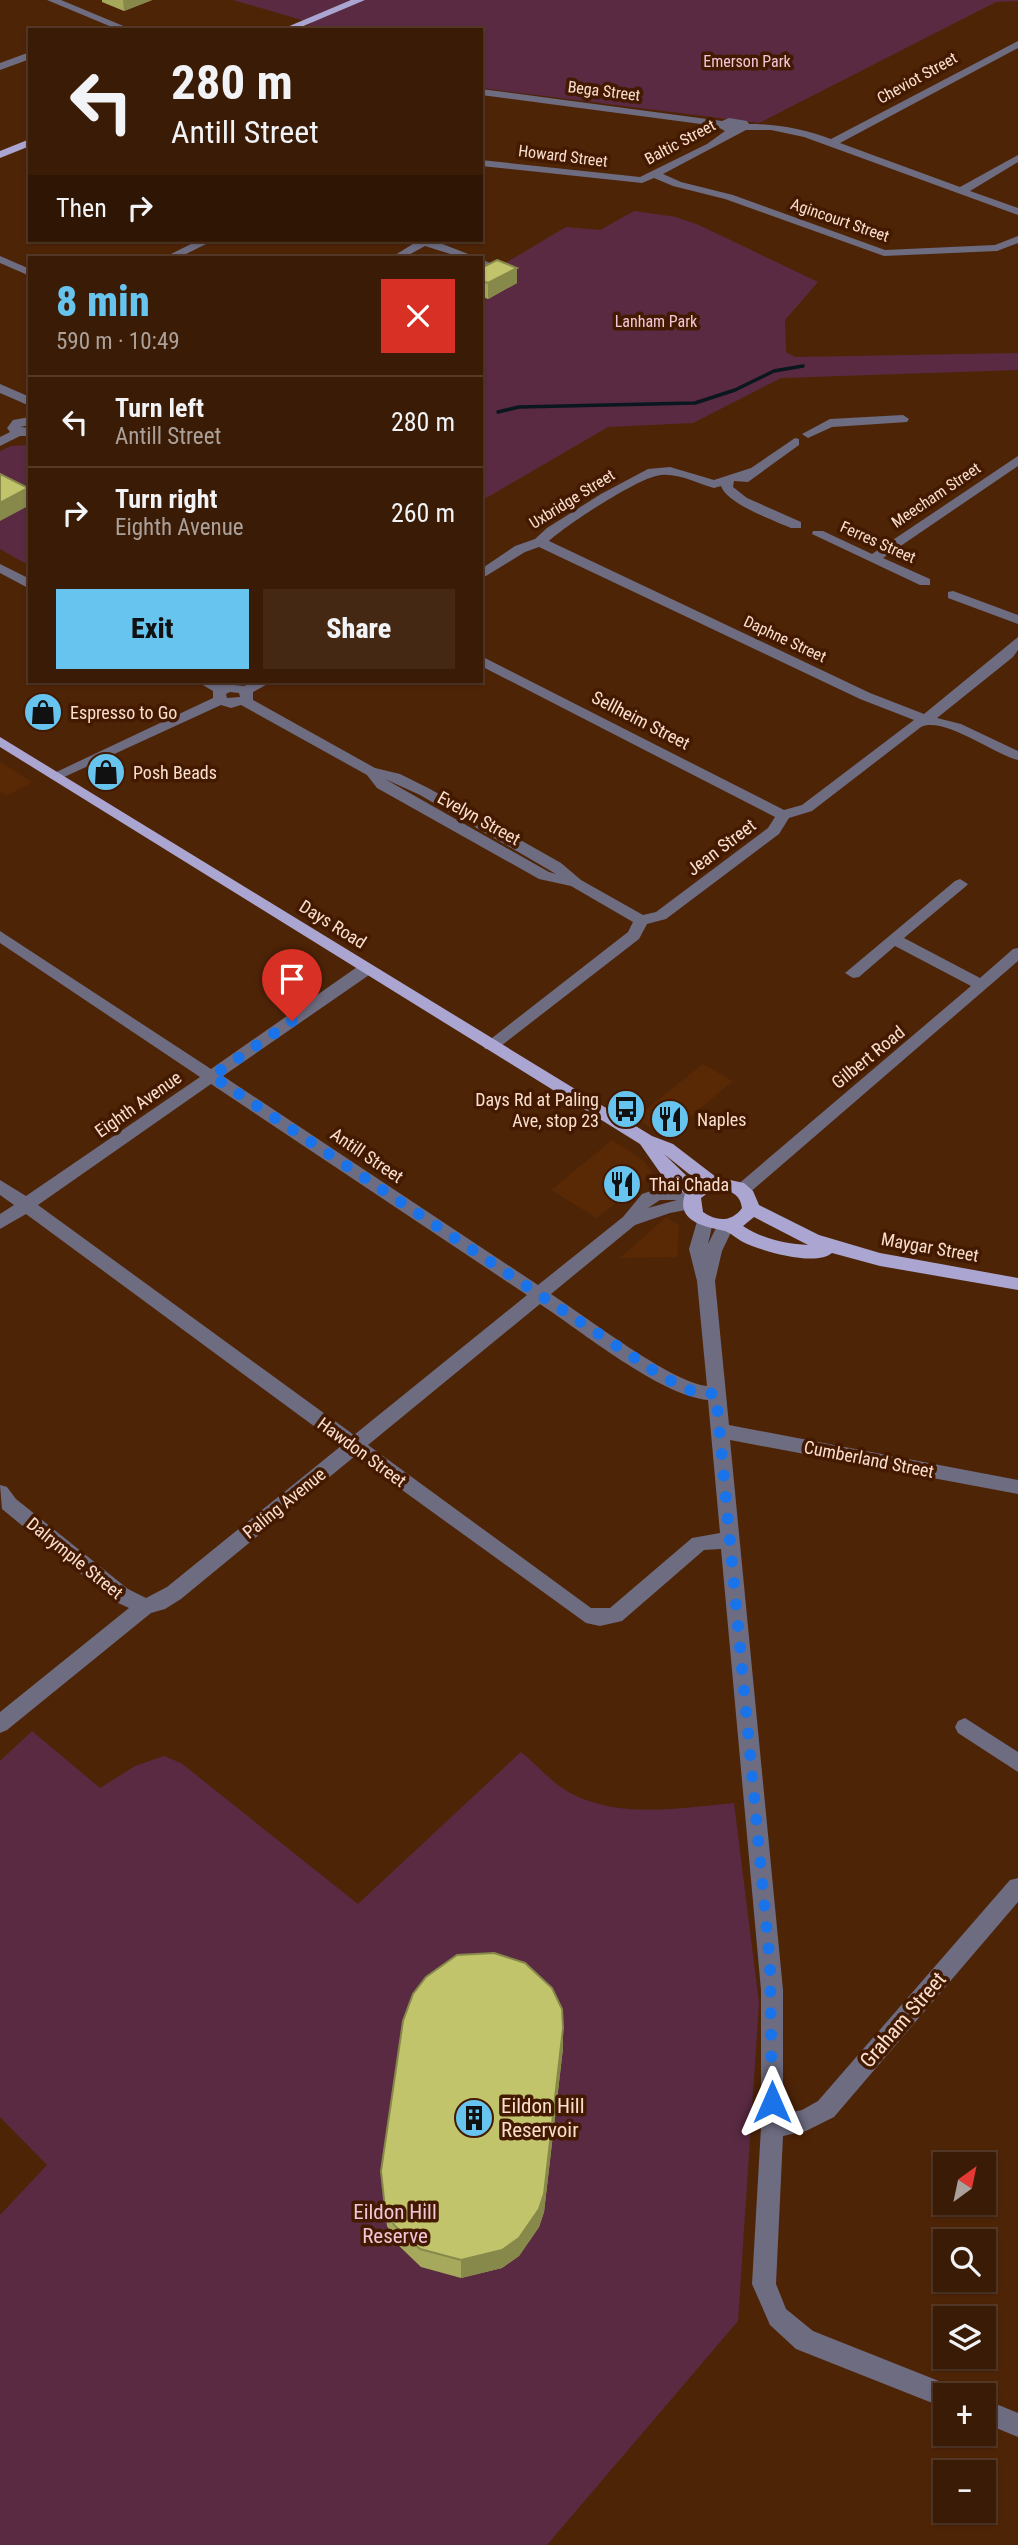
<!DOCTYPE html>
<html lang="en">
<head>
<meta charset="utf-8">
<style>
  :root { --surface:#3a1b05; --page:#452813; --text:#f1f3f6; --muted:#aba19a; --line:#543927; --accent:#67c4ef }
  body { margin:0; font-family:"Roboto Condensed",sans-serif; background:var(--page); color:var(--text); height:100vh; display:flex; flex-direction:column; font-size:26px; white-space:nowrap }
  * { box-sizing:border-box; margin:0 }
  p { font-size:23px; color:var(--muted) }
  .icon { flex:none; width:38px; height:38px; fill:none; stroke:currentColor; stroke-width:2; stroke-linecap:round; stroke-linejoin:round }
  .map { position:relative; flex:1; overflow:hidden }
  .sheet { position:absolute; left:28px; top:256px; width:455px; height:427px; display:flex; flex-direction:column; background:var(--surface); border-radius:0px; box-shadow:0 2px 5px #0004,0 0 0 2px var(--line) }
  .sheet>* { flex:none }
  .top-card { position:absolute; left:28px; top:28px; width:455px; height:214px; border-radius:0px; box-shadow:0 2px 5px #0004,0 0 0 2px var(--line); background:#3a1b05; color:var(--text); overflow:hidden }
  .needle { width:46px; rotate:33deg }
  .controls { position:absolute; left:933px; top:2152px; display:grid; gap:14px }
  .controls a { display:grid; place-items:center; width:63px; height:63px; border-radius:0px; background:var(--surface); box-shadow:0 2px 5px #0004,0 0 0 2px var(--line); font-size:35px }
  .pin { position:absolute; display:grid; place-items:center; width:60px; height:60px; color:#fff; margin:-72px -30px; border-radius:50% 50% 50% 0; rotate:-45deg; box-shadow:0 0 7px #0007 }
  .pin .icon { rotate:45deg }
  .me { position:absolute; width:77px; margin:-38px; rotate:0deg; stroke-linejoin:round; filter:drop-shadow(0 0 5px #0008) }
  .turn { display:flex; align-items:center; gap:24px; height:147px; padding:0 28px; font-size:32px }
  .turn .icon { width:91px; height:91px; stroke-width:2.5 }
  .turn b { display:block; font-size:49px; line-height:60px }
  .then { display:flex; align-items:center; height:66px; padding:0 28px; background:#0003; gap:14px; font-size:26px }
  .round { display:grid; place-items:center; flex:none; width:74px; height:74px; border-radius:0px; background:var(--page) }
  .head { display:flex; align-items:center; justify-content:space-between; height:119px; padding:0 28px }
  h1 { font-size:42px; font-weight:800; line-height:52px; color:var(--accent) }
  .button { display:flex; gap:14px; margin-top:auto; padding:14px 28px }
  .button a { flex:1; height:80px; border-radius:0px; background:var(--accent); color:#111; font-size:28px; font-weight:800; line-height:80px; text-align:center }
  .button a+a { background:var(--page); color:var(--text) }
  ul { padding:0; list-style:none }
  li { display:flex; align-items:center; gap:21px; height:91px; padding:0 28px; border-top:2px solid var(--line) }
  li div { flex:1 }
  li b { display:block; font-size:26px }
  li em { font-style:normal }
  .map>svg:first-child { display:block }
  .built { fill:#592805 }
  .green { fill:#5a2a42 }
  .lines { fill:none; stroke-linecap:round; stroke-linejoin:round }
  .stream { stroke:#0a171e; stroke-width:3.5 }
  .minor { fill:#6e6c81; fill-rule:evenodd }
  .major { fill:#aaa5d1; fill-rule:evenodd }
  .wall { fill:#a6a95b }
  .shaded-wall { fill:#87894a }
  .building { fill:#c1c46a; stroke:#87894a; stroke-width:2 }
  .route { stroke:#1a73e8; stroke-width:12; stroke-dasharray:0 21.6 }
  .labels { text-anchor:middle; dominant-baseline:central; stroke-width:7; stroke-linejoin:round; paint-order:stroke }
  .far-park-label { font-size:16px; fill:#f2c5d9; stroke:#431a00 }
  .far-street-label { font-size:16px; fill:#fadecf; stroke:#431a00 }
  .poi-label { font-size:18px; fill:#fadecf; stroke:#431a00; text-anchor:start }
  .street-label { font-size:18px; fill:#fadecf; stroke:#431a00 }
  .near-street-label { font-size:21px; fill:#fadecf; stroke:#431a00 }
  .near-poi-label { font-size:21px; fill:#fadecf; stroke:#431a00; text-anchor:start }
  .near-park-label { font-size:21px; fill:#f2c5d9; stroke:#431a00 }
</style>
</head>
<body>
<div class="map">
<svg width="1018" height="2545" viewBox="0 0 1018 2545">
  <rect width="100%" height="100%" fill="#4e2407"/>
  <g class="built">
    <path d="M0,762L32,782L7,796L0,792Z"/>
    <path d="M703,1064L733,1081L666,1137L635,1118Z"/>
    <path d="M612,1140L643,1160L653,1173L597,1218L551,1190Z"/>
    <path d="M666,1217L679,1225L677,1257L620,1258Z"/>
  </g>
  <g class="green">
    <path d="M233,0H1018V1L996,2L759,123L481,88V30H298L312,23Z"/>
    <path d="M634,211L676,217L699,225L818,282L785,320L786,352L795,357L1018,353V370L781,378L693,423L608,427L481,501V270L502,265L566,227L600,230Z"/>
    <path d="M30,445V566L0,549V451L11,446Z"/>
    <path d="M32,1731L100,1788L135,1766L164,1756L181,1763L358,1904L521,1752C537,1765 554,1785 572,1794C621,1819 681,1808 734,1803L759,2003L738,2321L547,2545H0V2215L47,2165L0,2117V1761Z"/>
  </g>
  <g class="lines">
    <path class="stream" d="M498,412L519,407L695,403L735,390L774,371L803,366"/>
    <g class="minor">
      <path d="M47,0H61L133,30H119Z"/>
      <path d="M1018,41V48L840,143L960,187L1018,155V162L970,191L1018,208V215L804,137L771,130H746L663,174L681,182L733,195L885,250L995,245L1018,236V243L997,251L884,256L725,199L673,186L654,178L642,183L481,166V160L640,177L707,144L725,131L716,126L481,95V89L722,121L729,118L747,121L749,124C778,124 804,129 831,139Z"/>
      <path d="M30,52V59L0,70V63Z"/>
      <path d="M199,240H214L180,257H165Z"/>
      <path d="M415,240H432L476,257H460L425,246L405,257H392L416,242Z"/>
      <path d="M0,256L30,269V276L0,263Z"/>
      <path d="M481,259L499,267L493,270L481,266Z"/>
      <path d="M0,384L30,397V406L0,393Z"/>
      <path d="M903,415L909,419L907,422L832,427L808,438L802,434L830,419Z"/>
      <path d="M30,417V425L20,427L30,428V436H20L0,446V437L10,432L7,428L13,420Z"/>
      <path d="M795,438L799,439V445L748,482L734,481L733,487L747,498L801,522V528H791C773,520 727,504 721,486L714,488C696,483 674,471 656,476C634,481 566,525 549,541L870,693L924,714L1018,637V650L1013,657L937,718L961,724L1018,751V760C993,754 944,716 921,727L812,811L789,818L779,834L666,919L647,924L639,939L497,1049H485L483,1045L628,932L633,922L571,886L539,879L377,788L367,775L241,705L231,708L221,705L62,778L57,779L50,775L213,698V691L196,681L244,686L255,681H273L253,692V700L375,768L400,774L430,789L561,863L581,880L643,915L656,912L768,828L775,817L481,666V656L784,810L802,805L914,720L860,699L539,547L525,552L481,579V569L515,546L535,539L547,528L601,494L648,469L670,467L714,480L751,468ZM230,692L239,693L240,697L227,698L226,694ZM385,779L420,795L556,874L549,872Z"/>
      <path d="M1018,456V466L883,558L930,579V585H920L812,534L813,531H823L872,554Z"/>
      <path d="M0,564L30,579V589L0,573Z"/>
      <path d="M953,591L1018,615V624L948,598V592Z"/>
      <path d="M960,879L968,884L965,887L904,938L980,978L1013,949L1018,948V961L748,1194H736L734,1190L736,1186L971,986L895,946L859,977L853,978L845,973L955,881Z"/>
      <path d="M0,931L211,1069L360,965H372L374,969L372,973L223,1076L538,1285L623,1217L642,1194L663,1187L698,1193L701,1197L696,1208L670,1213L635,1225L551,1294C585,1316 672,1383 707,1386L697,1281L689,1249L698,1218H710L713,1222L708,1244L719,1222H731L734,1226L722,1251L715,1281L729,1425L1018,1480V1494L730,1440L783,1990V2114L802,2110L818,2101L1010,1880L1018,1878V1902L834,2117L806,2131L783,2136L776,2284L786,2309L813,2331L954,2387L957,2396H945V2408L796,2349L770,2325L752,2284L761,2127V1990L721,1549L704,1550L622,1621L600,1626L586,1623L355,1456L181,1599L165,1609L151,1613L7,1730L0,1733V1712L129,1608L114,1601L2,1509L0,1485L7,1487L16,1499L128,1589L146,1598L167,1587L341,1446L26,1214L0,1229V1214L14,1205L0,1195V1180L26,1196L200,1077L0,943ZM211,1084L527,1295L354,1435L38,1205ZM660,1200H677L648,1208ZM540,1304C581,1331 661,1396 708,1400L720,1533L692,1538L610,1608H591L368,1445Z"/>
      <path d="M965,1718L1018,1752V1772L958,1733L955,1727L958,1721Z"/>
      <path d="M984,2399L1018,2413V2437L984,2423Z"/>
    </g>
    <g class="major">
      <path d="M351,0H365L294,30H280Z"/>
      <path d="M30,139V146L0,158V151Z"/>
      <path d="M0,737L652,1136L673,1144L716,1177L744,1183L753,1191L759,1205L819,1235L880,1253L1018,1278V1290L880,1266L832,1253C816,1267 761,1251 743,1242C737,1239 731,1233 725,1231C706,1227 675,1222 685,1194L661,1174L640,1144L0,747ZM664,1154L699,1182L694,1183ZM713,1189C727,1189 740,1192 742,1208C732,1222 717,1222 703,1212L701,1198ZM754,1217L808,1245C785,1244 763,1239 743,1226Z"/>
    </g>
  </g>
  <g class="wall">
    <path d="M102,0H152L124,11L102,2Z"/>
    <path d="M481,268L517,283L488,299L481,296Z"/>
    <path d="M563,2048L544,2212L539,2227L519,2256L502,2268L461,2278L421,2267L396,2243L387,2226L381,2171Z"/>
  </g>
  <g class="shaded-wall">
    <path d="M123,0H152L124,11Z"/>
    <path d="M517,268V283L488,299V283Z"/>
    <path d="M28,488L30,505L0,521V503Z"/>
    <path d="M563,2028V2048L544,2212L539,2227L519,2256L502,2268L461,2278V2260Z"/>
  </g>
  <g class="building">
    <path d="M497,260L517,268L488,283L481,281V268Z"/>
    <path d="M0,474L28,488L0,503Z"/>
    <path d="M494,1953L525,1963L552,1988L562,2009L563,2028L544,2194L539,2209L519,2238L502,2250L461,2260L420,2249L394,2225L385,2208L381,2171L403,2021L413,1994L426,1977L457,1955Z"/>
  </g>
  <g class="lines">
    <path class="route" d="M292,1021L212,1076L663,1377L694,1392L716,1394L770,1964L772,2102"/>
  </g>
  <defs>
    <symbol id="shop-disc" viewBox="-11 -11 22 22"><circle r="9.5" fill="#67c4ef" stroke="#431a00"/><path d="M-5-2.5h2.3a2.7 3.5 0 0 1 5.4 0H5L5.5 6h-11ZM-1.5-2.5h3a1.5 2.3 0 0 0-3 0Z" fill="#111"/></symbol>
    <symbol id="bus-disc" viewBox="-11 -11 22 22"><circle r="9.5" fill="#67c4ef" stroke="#431a00"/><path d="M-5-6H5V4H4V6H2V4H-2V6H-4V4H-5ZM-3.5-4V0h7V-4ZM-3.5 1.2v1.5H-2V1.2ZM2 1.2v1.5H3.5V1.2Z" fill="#111"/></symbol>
    <symbol id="restaurant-disc" viewBox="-11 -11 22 22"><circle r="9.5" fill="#67c4ef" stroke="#431a00"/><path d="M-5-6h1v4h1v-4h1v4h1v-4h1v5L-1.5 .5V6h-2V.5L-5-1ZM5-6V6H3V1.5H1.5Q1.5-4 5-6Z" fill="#111"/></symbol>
    <symbol id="building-disc" viewBox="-11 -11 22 22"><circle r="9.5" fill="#67c4ef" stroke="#431a00"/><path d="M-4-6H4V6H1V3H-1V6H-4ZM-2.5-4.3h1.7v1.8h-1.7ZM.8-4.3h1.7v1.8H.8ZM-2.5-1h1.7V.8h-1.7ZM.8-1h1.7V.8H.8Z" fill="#111"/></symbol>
  </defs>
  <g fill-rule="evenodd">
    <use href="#shop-disc" x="21" y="690" width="44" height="44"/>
    <use href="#shop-disc" x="84" y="750" width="44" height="44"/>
    <use href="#bus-disc" x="604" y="1087" width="44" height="44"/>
    <use href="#restaurant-disc" x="648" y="1097" width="44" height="44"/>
    <use href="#restaurant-disc" x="600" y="1162" width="44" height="44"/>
    <use href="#building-disc" x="452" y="2096" width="44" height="44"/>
  </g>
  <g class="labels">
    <g class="far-park-label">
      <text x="747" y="61">Emerson Park</text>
      <text x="656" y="321">Lanham Park</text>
    </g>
    <g class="far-street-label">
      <text transform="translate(917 78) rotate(-29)">Cheviot Street</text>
      <text transform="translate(604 91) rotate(7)">Bega Street</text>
      <text transform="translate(680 142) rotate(-28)">Baltic Street</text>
      <text transform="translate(563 156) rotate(7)">Howard Street</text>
      <text transform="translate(840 220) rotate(19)">Agincourt Street</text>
      <text transform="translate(936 495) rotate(-34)">Meecham Street</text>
      <text transform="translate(572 499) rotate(-32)">Uxbridge Street</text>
      <text transform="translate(878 542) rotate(24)">Ferres Street</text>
      <text transform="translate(785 639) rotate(25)">Daphne Street</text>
    </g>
    <g class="poi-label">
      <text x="70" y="712">Espresso to Go</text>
      <text x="133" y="772">Posh Beads</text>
      <text x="599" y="1099" text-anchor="end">Days Rd at Paling<tspan x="599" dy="21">Ave, stop 23</tspan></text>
      <text x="697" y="1119">Naples</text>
      <text x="649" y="1184">Thai Chada</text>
    </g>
    <g class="street-label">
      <text transform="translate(641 720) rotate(27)">Sellheim Street</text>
      <text transform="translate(479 818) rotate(29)">Evelyn Street</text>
      <text transform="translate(721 847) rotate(-37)">Jean Street</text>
      <text transform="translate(333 924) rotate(32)">Days Road</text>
      <text transform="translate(868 1057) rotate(-39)">Gilbert Road</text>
      <text transform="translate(138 1104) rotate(-35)">Eighth Avenue</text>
      <text transform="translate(367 1155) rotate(34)">Antill Street</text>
      <text transform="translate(930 1247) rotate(10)">Maygar Street</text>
      <text transform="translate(362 1452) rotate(36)">Hawdon Street</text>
      <text transform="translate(869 1459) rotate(11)">Cumberland Street</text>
      <text transform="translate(284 1503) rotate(-39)">Paling Avenue</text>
      <text transform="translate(75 1558) rotate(39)">Dalrymple Street</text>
    </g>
    <g class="near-street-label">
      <text transform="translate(903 2020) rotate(-49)">Graham Street</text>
    </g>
    <g class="near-poi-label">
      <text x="501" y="2106">Eildon Hill<tspan x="501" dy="24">Reservoir</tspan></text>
    </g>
    <g class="near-park-label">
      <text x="395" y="2212">Eildon Hill<tspan x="395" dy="24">Reserve</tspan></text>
    </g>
  </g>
</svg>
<div class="controls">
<a><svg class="needle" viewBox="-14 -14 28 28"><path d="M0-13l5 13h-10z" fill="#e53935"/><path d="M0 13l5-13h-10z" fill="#aba19a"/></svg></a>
<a><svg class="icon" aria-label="search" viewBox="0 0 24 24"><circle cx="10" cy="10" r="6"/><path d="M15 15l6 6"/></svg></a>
<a><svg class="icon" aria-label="layers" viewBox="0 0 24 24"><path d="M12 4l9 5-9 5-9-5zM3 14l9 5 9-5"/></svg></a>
<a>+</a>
<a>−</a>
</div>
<div class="pin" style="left:292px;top:1021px;background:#d93025"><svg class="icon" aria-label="arrive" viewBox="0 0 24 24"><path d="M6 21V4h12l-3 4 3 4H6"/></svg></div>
<svg class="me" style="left:772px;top:2102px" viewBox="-20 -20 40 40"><path d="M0-17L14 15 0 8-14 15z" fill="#1a73e8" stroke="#fff" stroke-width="4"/></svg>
<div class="top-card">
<div class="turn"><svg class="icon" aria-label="left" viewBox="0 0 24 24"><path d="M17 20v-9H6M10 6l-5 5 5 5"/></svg><div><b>280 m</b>Antill Street</div></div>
<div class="then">Then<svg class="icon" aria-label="right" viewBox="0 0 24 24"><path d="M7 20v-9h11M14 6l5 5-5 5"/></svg></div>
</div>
<section class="sheet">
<div class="head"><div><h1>8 min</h1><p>590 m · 10:49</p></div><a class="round" style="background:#d93025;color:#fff"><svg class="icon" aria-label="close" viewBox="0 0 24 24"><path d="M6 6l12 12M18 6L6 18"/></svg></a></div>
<ul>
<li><svg class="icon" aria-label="left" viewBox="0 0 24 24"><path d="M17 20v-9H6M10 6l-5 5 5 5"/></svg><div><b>Turn left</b><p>Antill Street</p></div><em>280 m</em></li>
<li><svg class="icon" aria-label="right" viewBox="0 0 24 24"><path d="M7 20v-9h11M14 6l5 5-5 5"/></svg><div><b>Turn right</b><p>Eighth Avenue</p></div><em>260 m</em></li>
</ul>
<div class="button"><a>Exit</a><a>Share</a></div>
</section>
</div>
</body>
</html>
